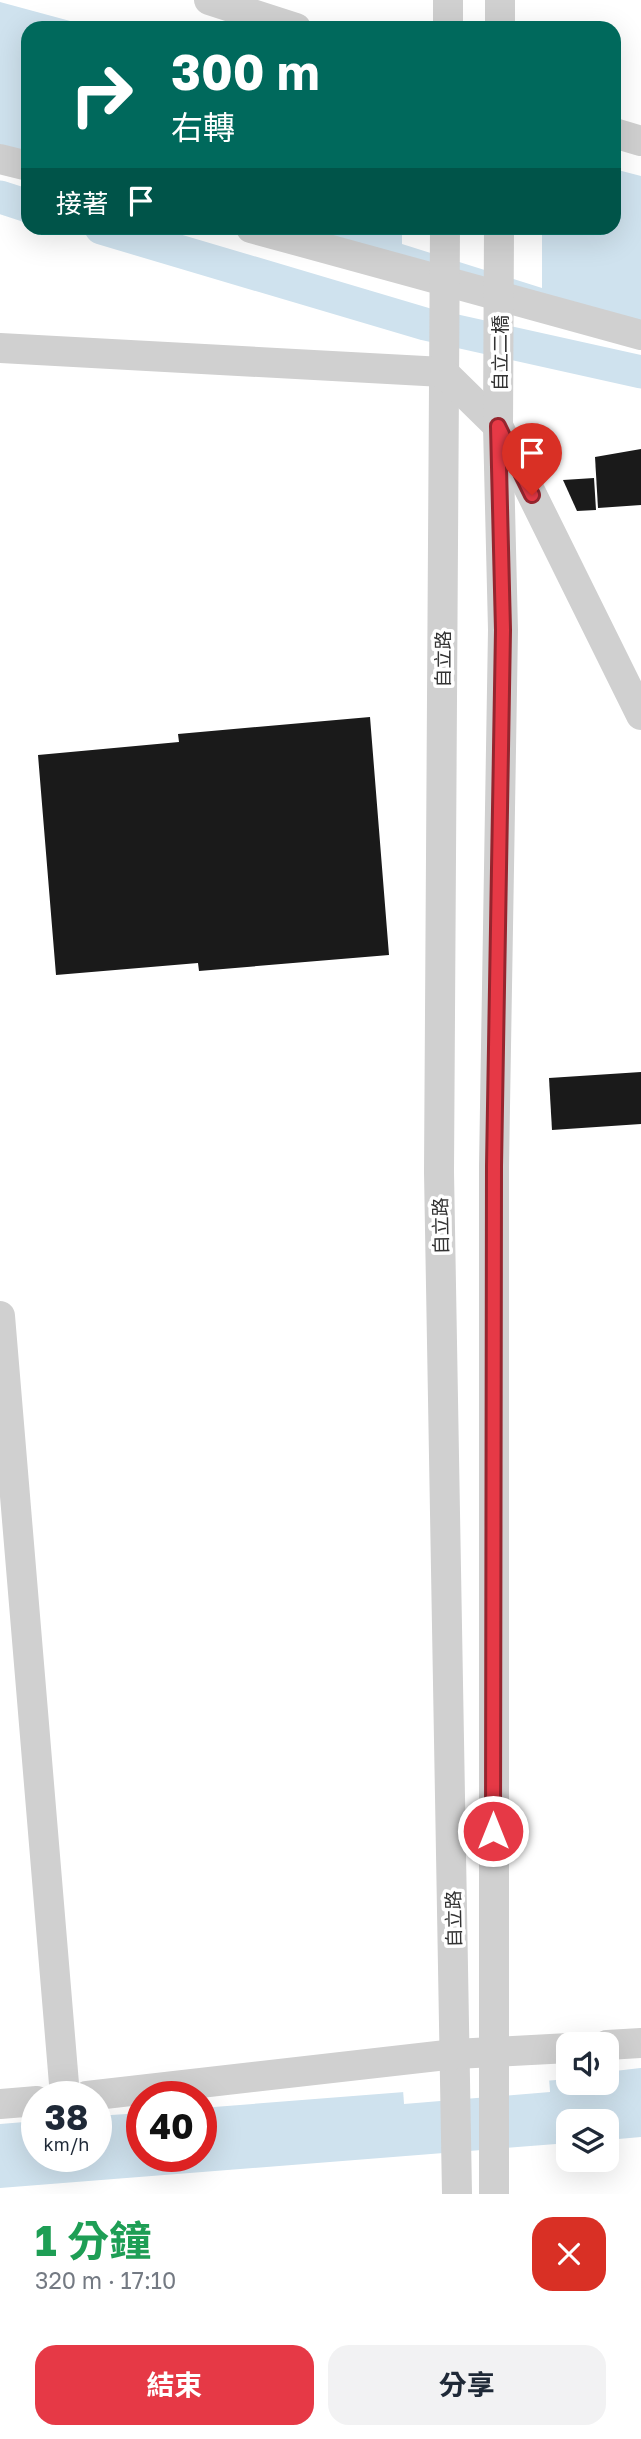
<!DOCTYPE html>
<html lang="zh-TW">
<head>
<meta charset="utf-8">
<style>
  :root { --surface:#fff; --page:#f2f2f3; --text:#1f2937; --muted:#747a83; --accent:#e63946 }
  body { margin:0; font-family:"Golos Text","Noto Sans TC",sans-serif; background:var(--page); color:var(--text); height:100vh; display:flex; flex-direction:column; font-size:26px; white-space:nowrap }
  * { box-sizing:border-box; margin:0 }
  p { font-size:23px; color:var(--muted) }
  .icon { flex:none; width:38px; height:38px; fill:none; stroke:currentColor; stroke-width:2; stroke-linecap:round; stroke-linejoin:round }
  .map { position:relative; height:2194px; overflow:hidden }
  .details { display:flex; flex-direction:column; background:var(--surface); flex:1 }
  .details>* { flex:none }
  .guide { position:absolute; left:21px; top:21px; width:600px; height:214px; border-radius:21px; box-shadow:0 7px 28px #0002; background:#00695c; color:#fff; overflow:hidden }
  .controls { position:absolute; left:556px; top:2032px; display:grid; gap:14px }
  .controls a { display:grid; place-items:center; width:63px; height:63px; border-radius:14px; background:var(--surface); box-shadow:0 7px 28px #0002; font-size:35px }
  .speed { position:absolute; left:21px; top:2081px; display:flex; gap:14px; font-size:35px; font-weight:700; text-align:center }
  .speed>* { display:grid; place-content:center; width:91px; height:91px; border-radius:50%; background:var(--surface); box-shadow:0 7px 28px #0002; line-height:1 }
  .speed small { font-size:18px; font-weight:400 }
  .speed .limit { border:10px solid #d22; background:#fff; color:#111 }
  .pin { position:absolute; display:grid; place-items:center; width:60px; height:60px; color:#fff; margin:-72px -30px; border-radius:50% 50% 50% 0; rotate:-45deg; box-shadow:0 0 7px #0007 }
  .pin .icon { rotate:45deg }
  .me { position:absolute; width:77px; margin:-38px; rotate:0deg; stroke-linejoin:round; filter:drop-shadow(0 0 5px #0008) }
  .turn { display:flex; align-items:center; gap:24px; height:147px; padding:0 35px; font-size:32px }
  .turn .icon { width:91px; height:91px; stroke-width:2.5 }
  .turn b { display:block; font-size:49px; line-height:60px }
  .then { display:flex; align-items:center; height:66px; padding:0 35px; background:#0003; gap:14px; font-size:26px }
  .round { display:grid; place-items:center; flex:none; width:74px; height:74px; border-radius:21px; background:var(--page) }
  .summary { display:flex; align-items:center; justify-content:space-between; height:119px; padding:0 35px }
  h1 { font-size:42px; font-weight:700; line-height:52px; color:#1e9e55 }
  .button { display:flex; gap:14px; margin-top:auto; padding:14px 35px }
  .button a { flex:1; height:80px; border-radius:21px; background:var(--accent); color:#fff; font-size:28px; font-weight:700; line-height:80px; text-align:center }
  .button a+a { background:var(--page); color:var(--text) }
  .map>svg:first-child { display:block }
  .water { fill:#cfe2ee }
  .pier { fill:#fff }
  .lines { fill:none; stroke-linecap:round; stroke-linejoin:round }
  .stream { stroke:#cfe2ee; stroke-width:10 }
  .canal { stroke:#cfe2ee; stroke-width:33 }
  .building { fill:#1a1a1a }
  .minor { stroke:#d0d0d0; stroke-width:30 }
  .route-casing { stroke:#96252e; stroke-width:18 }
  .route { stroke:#e63946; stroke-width:12 }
  .labels { text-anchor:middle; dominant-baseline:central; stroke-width:7; stroke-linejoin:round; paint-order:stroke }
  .street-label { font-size:19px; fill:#333; stroke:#fff }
</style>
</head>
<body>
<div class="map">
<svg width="641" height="2194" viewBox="0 0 641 2194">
  <rect width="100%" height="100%" fill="#fff"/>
  <g class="water">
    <path d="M0,2L96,28H28V172L0,165Z"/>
    <path d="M614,169L641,176V329L243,228H614Z"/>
    <path d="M641,2073V2137L607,2140V2121H569V2143L0,2188V2124L37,2121V2156H96V2116L142,2113V2156H201V2108L569,2079V2082H607V2076Z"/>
  </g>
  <g class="pier">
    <path d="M402,228H542V288L402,244Z"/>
    <path d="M549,2077L550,2092L404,2104L403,2089Z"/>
  </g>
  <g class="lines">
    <path class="stream" d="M607,2077L641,2073"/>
    <g class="canal">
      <path d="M0,197L28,206"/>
      <path d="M101,228L425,324L641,372"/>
    </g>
  </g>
  <g class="building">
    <path d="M641,449V505L598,508L595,457Z"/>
    <path d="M594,478L596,510L577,511L563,480Z"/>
    <path d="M370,717L389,955L199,971L198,963L56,975L38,755L179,742L178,734Z"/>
    <path d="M641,1072V1124L552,1130L549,1078Z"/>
  </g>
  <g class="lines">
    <g class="minor">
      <path d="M209,0L296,28"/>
      <path d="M448,28V0"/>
      <path d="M500,28V0"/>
      <path d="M614,133L641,141"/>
      <path d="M0,159L28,166"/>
      <path d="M251,228L641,335"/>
      <path d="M445,228L439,1172L457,2194"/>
      <path d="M0,348L443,372L498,426L641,715"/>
      <path d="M0,1316L65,2096"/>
      <path d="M607,2045L641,2043"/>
      <path d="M87,2096L455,2054L569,2048"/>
      <path d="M0,2104L37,2101"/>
      <path d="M494,2194V1166L503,630L498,426L499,228"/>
    </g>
  </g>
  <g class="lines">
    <defs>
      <path id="route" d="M493,1831L494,1166L503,630L498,426L532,495"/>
    </defs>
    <use href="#route" class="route-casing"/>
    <use href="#route" class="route"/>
  </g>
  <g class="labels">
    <g class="street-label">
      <text transform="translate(499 353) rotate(-90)">自立二橋</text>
      <text transform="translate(442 659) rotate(-90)">自立路</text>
      <text transform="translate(440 1226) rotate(-91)">自立路</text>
      <text transform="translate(453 1919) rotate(-91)">自立路</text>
    </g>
  </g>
</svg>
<div class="controls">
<a><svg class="icon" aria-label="sound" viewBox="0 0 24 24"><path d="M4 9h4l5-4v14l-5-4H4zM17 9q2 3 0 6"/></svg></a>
<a><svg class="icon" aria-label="layers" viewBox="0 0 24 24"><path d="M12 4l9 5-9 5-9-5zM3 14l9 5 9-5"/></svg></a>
</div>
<div class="speed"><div>38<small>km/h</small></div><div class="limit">40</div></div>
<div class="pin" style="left:532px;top:495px;background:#d93025"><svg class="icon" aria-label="arrive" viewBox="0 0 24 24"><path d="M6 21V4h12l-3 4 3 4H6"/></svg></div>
<svg class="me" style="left:493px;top:1831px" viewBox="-20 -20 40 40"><circle r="17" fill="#e63946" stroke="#fff" stroke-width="3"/><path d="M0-11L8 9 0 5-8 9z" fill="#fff"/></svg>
<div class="guide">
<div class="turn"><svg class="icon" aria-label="right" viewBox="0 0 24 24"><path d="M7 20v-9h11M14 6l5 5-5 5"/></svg><div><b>300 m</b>右轉</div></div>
<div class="then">接著<svg class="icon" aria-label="arrive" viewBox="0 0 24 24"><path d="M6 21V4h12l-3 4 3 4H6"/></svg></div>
</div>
</div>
<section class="details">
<div class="summary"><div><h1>1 分鐘</h1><p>320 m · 17:10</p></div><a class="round" style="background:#d93025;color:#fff"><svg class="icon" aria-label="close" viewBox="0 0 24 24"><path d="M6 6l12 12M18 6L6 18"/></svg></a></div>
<div class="button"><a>結束</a><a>分享</a></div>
</section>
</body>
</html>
